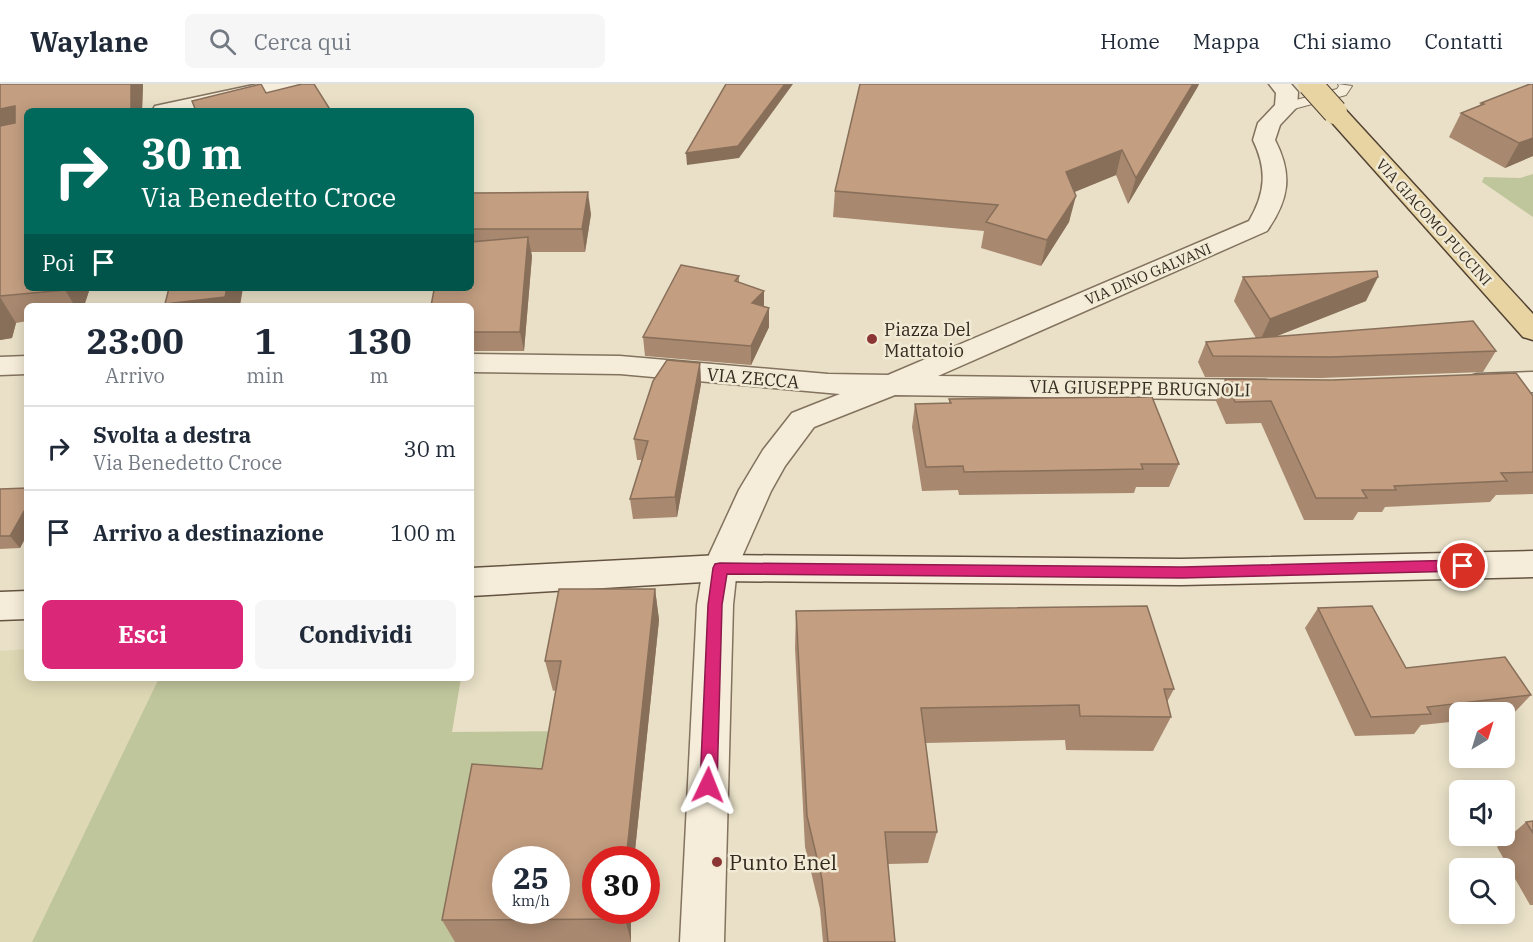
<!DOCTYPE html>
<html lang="it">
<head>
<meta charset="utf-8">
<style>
  :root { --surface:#fff; --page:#f6f6f7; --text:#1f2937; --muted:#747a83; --line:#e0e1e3; --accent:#db2777 }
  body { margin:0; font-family:"IBM Plex Serif",serif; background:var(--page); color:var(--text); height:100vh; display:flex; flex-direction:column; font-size:22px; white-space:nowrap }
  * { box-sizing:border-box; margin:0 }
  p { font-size:20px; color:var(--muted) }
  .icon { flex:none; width:33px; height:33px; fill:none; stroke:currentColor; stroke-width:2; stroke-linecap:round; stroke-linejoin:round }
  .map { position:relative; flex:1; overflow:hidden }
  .panel { position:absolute; left:24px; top:219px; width:450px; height:378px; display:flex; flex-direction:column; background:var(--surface); border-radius:9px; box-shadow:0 3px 15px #0003 }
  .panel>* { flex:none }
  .guide { position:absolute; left:24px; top:24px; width:450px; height:183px; border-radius:9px; box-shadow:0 3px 15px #0003; background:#00695c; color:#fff; overflow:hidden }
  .needle { width:39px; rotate:38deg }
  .controls { position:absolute; left:1449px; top:618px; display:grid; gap:12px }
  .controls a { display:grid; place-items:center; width:66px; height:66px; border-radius:9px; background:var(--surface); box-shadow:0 3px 15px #0003; font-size:30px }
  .speed { position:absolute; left:492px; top:762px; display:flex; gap:12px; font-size:30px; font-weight:700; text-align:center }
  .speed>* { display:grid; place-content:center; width:78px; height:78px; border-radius:50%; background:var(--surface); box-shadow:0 3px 15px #0003; line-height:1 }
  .speed small { font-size:15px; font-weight:400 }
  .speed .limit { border:9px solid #d22; background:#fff; color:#111 }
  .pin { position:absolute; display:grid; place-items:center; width:51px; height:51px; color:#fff; margin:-26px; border:3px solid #fff; border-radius:50%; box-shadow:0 2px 6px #0007 }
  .me { position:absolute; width:66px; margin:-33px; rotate:2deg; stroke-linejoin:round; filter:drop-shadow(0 0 4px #0008) }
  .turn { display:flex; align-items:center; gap:21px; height:126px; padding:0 18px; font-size:27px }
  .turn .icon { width:78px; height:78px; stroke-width:2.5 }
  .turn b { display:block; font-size:42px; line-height:51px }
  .then { display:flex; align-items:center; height:57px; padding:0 18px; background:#0003; gap:12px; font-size:22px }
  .eta { display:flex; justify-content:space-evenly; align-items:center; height:102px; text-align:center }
  .eta b { font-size:36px; font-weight:700; line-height:42px }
  .primary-button { display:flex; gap:12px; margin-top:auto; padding:12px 18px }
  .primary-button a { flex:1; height:69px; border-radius:9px; background:var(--accent); color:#fff; font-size:24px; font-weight:700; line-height:69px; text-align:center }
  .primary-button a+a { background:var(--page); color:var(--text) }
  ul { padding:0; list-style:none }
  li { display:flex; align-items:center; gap:18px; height:84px; padding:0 18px; border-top:2px solid var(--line) }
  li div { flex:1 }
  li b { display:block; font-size:22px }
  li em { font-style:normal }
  header { display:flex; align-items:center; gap:36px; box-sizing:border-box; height:84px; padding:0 30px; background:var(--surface); border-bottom:2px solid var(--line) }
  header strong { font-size:28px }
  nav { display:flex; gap:33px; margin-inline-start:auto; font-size:21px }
  .search { width:420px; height:54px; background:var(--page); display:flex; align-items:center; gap:15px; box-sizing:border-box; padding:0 21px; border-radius:9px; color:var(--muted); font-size:22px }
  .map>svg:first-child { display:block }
  .farmland { fill:#ded8b5 }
  .green { fill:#c0c69c }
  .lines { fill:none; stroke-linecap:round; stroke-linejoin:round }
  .lane-casing { stroke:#82725e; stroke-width:2 }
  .street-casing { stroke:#82725e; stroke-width:3 }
  .secondary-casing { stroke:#645441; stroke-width:3 }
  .primary-casing { stroke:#514132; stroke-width:3 }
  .lane { fill:#f5edd9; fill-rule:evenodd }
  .street { fill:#f5edd9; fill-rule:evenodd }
  .secondary { fill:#f5edd9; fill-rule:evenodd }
  .primary { fill:#e8d4a3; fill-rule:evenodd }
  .primary-bridge-casing { stroke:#514132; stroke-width:26; stroke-linecap:butt }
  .primary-bridge { stroke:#e8d4a3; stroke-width:24 }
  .wall { fill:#a8886f }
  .shaded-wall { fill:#886f5a }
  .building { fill:#c39e81; stroke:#886f5a; stroke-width:1.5; fill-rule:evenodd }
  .route { fill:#db2777; stroke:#8e194d; stroke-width:1.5 }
  .poi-dot { fill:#8b3635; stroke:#f1ead5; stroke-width:2 }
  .labels { text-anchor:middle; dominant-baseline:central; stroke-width:5; stroke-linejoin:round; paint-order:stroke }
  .far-street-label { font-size:15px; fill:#342a20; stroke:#f1ead5 }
  .poi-label { font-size:18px; fill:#342a20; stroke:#f1ead5; text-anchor:start }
  .street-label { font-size:18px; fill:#342a20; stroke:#f1ead5 }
  .near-poi-label { font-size:21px; fill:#342a20; stroke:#f1ead5; text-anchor:start }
</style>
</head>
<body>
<header>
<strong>Waylane</strong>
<div class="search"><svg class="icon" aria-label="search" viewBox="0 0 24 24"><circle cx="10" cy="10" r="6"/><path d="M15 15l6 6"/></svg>Cerca qui</div>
<nav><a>Home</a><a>Mappa</a><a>Chi siamo</a><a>Contatti</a></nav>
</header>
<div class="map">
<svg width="1533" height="858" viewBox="0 0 1533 858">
  <rect width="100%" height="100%" fill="#e9e0c7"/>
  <path class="farmland" d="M27,565V594H159L32,858H0V567Z"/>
  <g class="green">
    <path d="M1533,90V133L1482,98L1484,93L1520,94Z"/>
    <path d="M159,594H461L452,648L597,647L506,776L456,858H32Z"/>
  </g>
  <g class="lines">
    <defs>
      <path id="lane" d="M1338,0L1352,2L1346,11L1286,27L1280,23L1281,20L1337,5L1339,2Z"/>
      <g id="street">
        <path d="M258,0H299L295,4L193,27H152L155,22Z"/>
        <path d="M1269,0H1291L1298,8L1297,23L1280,41L1275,56C1293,91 1289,115 1267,147L938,292L1266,296L1276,299L1281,306L1276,313L1266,316L895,311L814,343L785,382L771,407L737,484L733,521L724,858H680L697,521L703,484L739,406L763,366L792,329L840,310L620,290L471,288V270L620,272L828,290L888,291L1249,137C1266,108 1267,85 1253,56L1258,39L1275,21L1276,9Z"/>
        <path d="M27,272V290L0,291V273Z"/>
        <path d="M1533,288V308L1477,310L1467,307L1462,300L1467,293L1477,290Z"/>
      </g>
      <g id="secondary">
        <path d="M1533,467V493L1181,501L720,497L471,512V484L720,471L1181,475Z"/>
        <path d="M27,507V535L0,536V508Z"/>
      </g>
      <path id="primary" d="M1335,21L1343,23L1533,230V256L1523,253L1327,33L1324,28L1327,23Z"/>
    </defs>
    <use href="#lane" class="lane-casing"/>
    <use href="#street" class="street-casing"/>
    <use href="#secondary" class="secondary-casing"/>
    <use href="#primary" class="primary-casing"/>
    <use href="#lane" class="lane"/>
    <use href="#street" class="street"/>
    <use href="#secondary" class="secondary"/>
    <use href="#primary" class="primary"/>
    <defs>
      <path id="primary-bridge" d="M1310,0L1335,28"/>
    </defs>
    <use href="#primary-bridge" class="primary-bridge-casing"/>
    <use href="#primary-bridge" class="primary-bridge"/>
  </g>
  <g class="wall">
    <path d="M0,0H143L142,27H27V204H90L84,222H27V237L16,239L12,254L0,256Z"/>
    <path d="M860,0H1199L1197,4L1128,120L1116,91L1074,108L1069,138L1041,182L981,164L984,147L833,133L835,107Z"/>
    <path d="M1533,0V72L1505,84L1449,53L1461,29L1479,22L1481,19Z"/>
    <path d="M471,109L591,130L585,168H531L532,172L524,267H471V222L464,205L471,204Z"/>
    <path d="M739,192V198L764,222L769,243L751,281L645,272L643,253Z"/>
    <path d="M1243,193L1366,217L1277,252L1496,267L1483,288L1321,294L1205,293L1198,278L1206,258L1256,254L1234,217Z"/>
    <path d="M700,279L701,300L677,433L633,435L630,415L642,376H637L634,355Z"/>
    <path d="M1225,295L1533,312V410L1496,411L1490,418L1385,423L1382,428H1358L1353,436H1304L1261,339L1226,340L1216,317Z"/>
    <path d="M949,315L1179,380L1169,403H1136L1134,409L959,411L958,406L922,407L912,343L915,320L949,319Z"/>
    <path d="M27,404V451L20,464L0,465V405Z"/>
    <path d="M655,505L659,536L634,776H596L631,826V858H455L442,836L542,685L556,606L553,607L545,577Z"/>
    <path d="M1318,524L1406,584L1531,611L1512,631L1504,632V628H1460V637L1421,641L1414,650L1355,652L1305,544Z"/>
    <path d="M796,527L1174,605L1167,618L1171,633L1153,667L1066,666L1065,656L925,659L937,748L928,779L888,780L895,858H823L820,825L805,763L795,564Z"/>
    <path d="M1533,737V821H1530L1497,763L1526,738Z"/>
  </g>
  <g class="shaded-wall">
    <path d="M131,0H143L142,27H131Z"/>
    <path d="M785,0H793L739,74L687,81L686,69Z"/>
    <path d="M1193,0H1199L1197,4L1128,120L1136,94Z"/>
    <path d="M15,22L27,44L0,52V25Z"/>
    <path d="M1533,54V72L1505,84L1519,59Z"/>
    <path d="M1122,66L1116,91L1060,114L1066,88Z"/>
    <path d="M588,108L591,130L585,168L582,145Z"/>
    <path d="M1076,112L1069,138L1041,182L1047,156Z"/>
    <path d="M528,153L532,172L524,267L520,248Z"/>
    <path d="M1378,193L1366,217L1259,259L1270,235Z"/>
    <path d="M66,204H90L84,222H75L65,206Z"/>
    <path d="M227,204H243L240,222H166L165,220Z"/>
    <path d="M764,207V226L752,219Z"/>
    <path d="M0,213L16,239L12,254L0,256Z"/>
    <path d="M769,224V243L751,281V262Z"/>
    <path d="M700,279L701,300L677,433L675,413Z"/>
    <path d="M27,422V451L20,464L10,452Z"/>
    <path d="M655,505L659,536L634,776H626Z"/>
    <path d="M625,826H631V858L625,835Z"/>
  </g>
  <g class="building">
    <path d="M0,0H131V27H27V204H66L65,206L0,212V42L15,39V22L0,25Z"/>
    <path d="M261,0L266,9L302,0H314L331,27H196L192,17Z"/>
    <path d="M726,0H785L738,62L686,69Z"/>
    <path d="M860,0H1193L1136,94L1122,66L1066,88L1076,112L1047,156L986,138L998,121L835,107Z"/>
    <path d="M1530,0H1533V54L1519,59L1461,29L1484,20L1481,19Z"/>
    <path d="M588,108L582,145H471V109Z"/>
    <path d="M528,153L520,248H471V222H431L434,206L471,204V158Z"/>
    <path d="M681,181L739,192L735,197L764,207L752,219L769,224L751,262L643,253Z"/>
    <path d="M1377,187L1378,193L1270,235L1243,193Z"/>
    <path d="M169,204H227L225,213L165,220Z"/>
    <path d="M1473,237L1496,267L1331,273L1213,272L1206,258Z"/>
    <path d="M667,276L700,279L675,413L630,415L648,357L634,355L653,297Z"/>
    <path d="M1516,289L1533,312V388L1501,389L1507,397L1394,402L1396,406H1362L1367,414H1316L1271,317L1235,318L1225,295L1332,296Z"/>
    <path d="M1152,313L1179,380H1141L1143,385L964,388L963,382L926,383L915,320L951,319L949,315Z"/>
    <path d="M27,404V422L10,452H0V405Z"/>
    <path d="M559,505H655L626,776H596V826H625V835L442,836L472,680L542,685L561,577H545ZM506,776H556V826H506Z"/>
    <path d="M1147,522L1174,605H1164L1171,633L1080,632L1079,621L921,624L937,748H885L895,858H828L822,795L807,732L796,527Z"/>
    <path d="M1372,522L1406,584L1505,573L1531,611L1427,623L1431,630L1371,633L1318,524Z"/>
    <path d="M1533,737V749L1526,738Z"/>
  </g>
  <path class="route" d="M1463,476L1468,478L1470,482L1468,485L1463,487L1182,494L727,490L722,521L717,701L714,706L708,708L702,706L700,701L708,521L713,484L715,480L720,479L1182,483Z"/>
  <g class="poi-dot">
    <circle cx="872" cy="255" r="6"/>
    <circle cx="717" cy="778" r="6"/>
  </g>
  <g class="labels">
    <g class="far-street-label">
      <text transform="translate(1434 138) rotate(48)">VIA GIACOMO PUCCINI</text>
      <text transform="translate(1148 190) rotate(-23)">VIA DINO GALVANI</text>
    </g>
    <g class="poi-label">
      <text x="884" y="245">Piazza Del<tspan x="884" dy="21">Mattatoio</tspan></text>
    </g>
    <g class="street-label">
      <text transform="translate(753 294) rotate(5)">VIA ZECCA</text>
      <text transform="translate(1140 304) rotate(1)">VIA GIUSEPPE BRUGNOLI</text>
    </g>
    <g class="near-poi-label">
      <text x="729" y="778">Punto Enel</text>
    </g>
  </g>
</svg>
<div class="controls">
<a><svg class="needle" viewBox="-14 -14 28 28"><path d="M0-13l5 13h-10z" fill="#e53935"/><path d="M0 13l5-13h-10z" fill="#747a83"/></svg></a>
<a><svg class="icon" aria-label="sound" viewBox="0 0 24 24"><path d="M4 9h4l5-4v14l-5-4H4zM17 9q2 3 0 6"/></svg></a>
<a><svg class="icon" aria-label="search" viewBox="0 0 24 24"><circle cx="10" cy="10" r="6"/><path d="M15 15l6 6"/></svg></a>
</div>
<div class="speed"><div>25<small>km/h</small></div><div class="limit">30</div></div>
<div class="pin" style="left:1463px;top:482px;background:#d93025"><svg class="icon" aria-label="arrive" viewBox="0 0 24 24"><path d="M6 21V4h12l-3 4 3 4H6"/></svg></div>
<svg class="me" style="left:708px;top:701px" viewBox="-20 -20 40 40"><path d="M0-17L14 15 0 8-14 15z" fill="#db2777" stroke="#fff" stroke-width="4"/></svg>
<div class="guide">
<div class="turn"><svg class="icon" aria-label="right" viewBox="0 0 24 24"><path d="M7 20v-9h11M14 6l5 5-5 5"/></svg><div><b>30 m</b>Via Benedetto Croce</div></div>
<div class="then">Poi<svg class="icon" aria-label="arrive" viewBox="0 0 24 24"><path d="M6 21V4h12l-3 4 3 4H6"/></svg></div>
</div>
<section class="panel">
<div class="eta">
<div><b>23:00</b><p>Arrivo</p></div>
<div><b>1</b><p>min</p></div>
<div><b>130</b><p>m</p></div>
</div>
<ul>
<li><svg class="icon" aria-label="right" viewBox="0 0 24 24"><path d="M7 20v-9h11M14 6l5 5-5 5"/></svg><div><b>Svolta a destra</b><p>Via Benedetto Croce</p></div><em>30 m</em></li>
<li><svg class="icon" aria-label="arrive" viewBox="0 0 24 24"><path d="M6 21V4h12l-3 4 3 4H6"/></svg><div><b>Arrivo a destinazione</b></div><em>100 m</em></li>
</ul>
<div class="primary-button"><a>Esci</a><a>Condividi</a></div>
</section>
</div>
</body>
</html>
